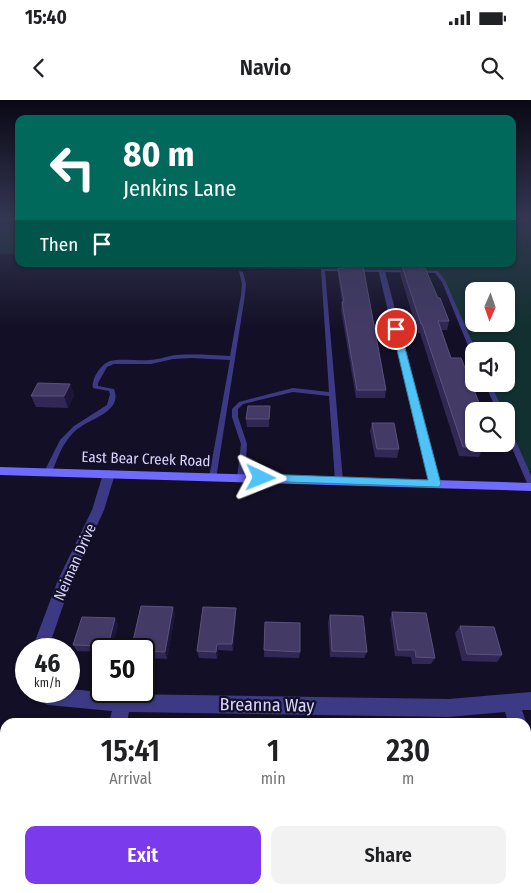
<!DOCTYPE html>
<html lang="en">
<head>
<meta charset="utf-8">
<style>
  :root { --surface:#fff; --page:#f2f2f2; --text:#202124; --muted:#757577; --accent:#7c3aed }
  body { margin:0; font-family:"Fira Sans Condensed",sans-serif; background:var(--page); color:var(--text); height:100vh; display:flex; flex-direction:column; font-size:19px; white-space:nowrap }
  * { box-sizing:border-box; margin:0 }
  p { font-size:16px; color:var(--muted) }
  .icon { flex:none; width:28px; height:28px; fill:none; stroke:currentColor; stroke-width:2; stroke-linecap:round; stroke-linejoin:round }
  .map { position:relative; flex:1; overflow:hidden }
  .panel { position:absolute; left:0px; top:618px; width:531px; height:176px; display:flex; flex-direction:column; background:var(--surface); border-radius:15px 15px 0 0; box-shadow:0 1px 4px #0004 }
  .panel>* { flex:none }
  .banner { position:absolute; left:15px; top:15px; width:501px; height:152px; border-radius:10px; box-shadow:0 1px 4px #0004; background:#00695c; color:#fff; overflow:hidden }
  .needle { width:32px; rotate:182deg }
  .fabs { position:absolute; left:465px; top:182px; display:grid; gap:10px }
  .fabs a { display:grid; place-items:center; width:50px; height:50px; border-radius:10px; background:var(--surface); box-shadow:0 1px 4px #0004; font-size:25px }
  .speed { position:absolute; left:15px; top:538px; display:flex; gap:10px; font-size:25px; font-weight:700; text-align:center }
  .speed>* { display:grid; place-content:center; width:65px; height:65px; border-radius:50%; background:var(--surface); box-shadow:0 1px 4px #0004; line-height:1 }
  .speed small { font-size:12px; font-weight:400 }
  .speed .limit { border:2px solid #111; border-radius:8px; background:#fff; color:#111 }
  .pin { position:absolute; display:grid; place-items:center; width:42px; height:42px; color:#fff; margin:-21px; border:2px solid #fff; border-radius:50%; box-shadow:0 1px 5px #0007 }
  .me { position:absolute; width:55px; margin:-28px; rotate:92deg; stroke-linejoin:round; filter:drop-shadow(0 0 4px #0008) }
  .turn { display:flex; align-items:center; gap:18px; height:105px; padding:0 25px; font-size:22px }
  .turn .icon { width:65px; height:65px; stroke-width:2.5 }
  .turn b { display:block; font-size:35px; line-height:42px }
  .then { display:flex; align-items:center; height:48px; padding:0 25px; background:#0003; gap:10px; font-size:19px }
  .eta { display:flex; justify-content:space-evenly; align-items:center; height:85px; text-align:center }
  .eta b { font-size:30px; font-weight:600; line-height:35px }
  .cta { display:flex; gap:10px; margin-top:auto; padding:10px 25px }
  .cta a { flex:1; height:58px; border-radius:10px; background:var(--accent); color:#fff; font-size:20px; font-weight:600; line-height:58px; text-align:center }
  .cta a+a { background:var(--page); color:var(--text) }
  .status { display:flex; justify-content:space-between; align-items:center; height:35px; padding:0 25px; background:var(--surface); direction:ltr }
  .status svg { height:14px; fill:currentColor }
  header { display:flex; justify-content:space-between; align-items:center; height:65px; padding:0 25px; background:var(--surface); font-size:22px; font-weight:600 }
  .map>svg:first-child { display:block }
  .green { fill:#12302f; fill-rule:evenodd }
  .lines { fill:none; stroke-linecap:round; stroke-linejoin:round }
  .service { fill:#3d3a85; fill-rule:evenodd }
  .minor { fill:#3d3a85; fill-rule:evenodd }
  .secondary { fill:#6f6bff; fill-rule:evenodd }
  .wall { fill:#312854 }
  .shaded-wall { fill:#1d163a }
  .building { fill:#433a66; stroke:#5a527e }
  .route { fill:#4fc3f7; stroke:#337fa1 }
  .labels { text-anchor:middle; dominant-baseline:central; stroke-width:4.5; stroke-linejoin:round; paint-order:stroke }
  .street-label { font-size:15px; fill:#d9d4ff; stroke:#130f26 }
  .near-street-label { font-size:18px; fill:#d9d4ff; stroke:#130f26 }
</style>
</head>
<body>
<div class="status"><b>15:40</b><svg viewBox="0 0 49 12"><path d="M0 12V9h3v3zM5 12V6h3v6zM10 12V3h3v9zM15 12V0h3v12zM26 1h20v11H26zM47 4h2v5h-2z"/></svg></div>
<header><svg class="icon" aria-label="back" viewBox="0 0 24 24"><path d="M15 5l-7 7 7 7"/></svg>Navio<svg class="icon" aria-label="search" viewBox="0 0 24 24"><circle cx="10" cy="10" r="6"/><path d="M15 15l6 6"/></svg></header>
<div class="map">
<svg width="531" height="793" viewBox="0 0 531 793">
  <rect width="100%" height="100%" fill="#130f26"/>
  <g class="green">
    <rect x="0" y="118" width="19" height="36"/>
    <path d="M513,118H531V371H526L506,326V311H500L488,284H506V251H474L439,172L82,165L512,164ZM474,191H506V224H474Z"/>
  </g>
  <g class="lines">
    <g class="service">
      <path d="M321,169L438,171L446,182L476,251H474V255L471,253L442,182L435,173L325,171L343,381L339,384L335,381L329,296L293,292L243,304L238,309V317L247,344L245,378L241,381L238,380L237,378L241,344L232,317V309L239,302L293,288L329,292Z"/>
      <path d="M239,171L243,172L246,184L245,195L216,379H210L209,377L230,260L191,258L173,259L151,264H114L107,267L98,283V286L114,289C123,311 92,318 79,328C74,331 69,337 66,342C59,351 56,364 51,374H45L44,372L60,340L74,326L107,305L110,294L109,291L93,288C91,279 101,264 110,261C120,258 138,261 149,260C158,260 167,256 176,255C194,254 212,255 230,256L241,195L242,184Z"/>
      <path d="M485,284H491L503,311H497Z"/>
      <path d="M506,324L509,326L531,375V386L527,383L506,334Z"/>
    </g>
    <g class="minor">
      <path d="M378,169L385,171L441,384L435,388L429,384Z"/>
      <path d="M109,370L115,374L104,410L72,480L48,549H32L58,480L92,410L103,374Z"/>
      <path d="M69,589L122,594L449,599L531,592V610H522L526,622H508L505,612L449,617L129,612L127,622H109L112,611L48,605L42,602L35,591H69Z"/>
      <path d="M526,643L531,645V675L526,673Z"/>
      <path d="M71,789H93L92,793H70Z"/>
    </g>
    <path class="secondary" d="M0,367L531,383V391L0,375Z"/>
  </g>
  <g class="wall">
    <path d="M344,166L386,290L385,298H356L341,210L342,202L338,175V168H343Z"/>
    <path d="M402,166L438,198L449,221L447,230H441L474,344H493L491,347H483L479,357L459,356L420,233H418L400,174Z"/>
    <path d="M70,284L74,295L68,308L36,307L31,296Z"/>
    <path d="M270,306L269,327H247L246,319Z"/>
    <path d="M372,323L399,349L397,358L375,357L370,331Z"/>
    <path d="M173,507L175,514L167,559L149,558L146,551L147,548H136L133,541Z"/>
    <path d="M236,508V515L233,551L218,550L217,559L199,558L197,551Z"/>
    <path d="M392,512L435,558L431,564H412L411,557L395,556L390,519Z"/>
    <path d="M330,515L367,552L364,558L330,557L328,522Z"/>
    <path d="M265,522L300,552L299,558L264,557Z"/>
    <path d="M118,525L112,549H101V552L77,551L73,545Z"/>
    <path d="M460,526L502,555L497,562L462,561L455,533Z"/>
    <path d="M5,661V694H2L0,693V675Z"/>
  </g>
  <g class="shaded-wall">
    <path d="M70,284L74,295L68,308L64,296Z"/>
    <path d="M173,507L175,514L167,559L165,552Z"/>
    <path d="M236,508V515L233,551L232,544Z"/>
    <path d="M115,518L118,525L112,549H109L108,546Z"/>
    <path d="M217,544L218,550L217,559L216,552Z"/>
    <rect x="183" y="789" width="3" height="4"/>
  </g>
  <g class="building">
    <path d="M344,166H363L386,290H357L342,202H344L338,168H344Z"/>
    <path d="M402,166H420V168H425L438,198H440L449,221H438L451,258H461L482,310H484V311H474V344H481L483,347H463L422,224H421Z"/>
    <path d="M38,283L70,284L64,296H31Z"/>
    <path d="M248,306H270L269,319H246Z"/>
    <path d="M372,323H394L399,349H377Z"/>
    <path d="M141,506L173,507L165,552L146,551L148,541H133Z"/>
    <path d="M203,507L236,508L232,544H217L216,552L197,551Z"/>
    <path d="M392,512L426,513L435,558L416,557L415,550H398Z"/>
    <path d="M330,515L363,516L367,552L332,551Z"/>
    <path d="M82,517L115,518L108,546L73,545Z"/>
    <path d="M265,522L300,523V552L264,550Z"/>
    <path d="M460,526L494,527L502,555L467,554Z"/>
    <path d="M5,661V690H0V675Z"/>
    <rect x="0" y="724" width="5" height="54"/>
    <path d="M136,789H183V793H135Z"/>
  </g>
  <linearGradient id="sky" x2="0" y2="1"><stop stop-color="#0a0815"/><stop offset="0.52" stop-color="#333752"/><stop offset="1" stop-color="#333752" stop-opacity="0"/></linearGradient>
  <rect width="531" height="229" fill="url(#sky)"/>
  <path class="route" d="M396,226L400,229L441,384L439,387L257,381L255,378L261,374L428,380L392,229Z"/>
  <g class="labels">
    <g class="street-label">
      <text transform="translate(146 359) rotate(2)">East Bear Creek Road</text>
      <text transform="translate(75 462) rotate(-66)">Neiman Drive</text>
    </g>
    <g class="near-street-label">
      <text transform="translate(267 605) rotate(1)">Breanna Way</text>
    </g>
  </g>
</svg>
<div class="fabs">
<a><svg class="needle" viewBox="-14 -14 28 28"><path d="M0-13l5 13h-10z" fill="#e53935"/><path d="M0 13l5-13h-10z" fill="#757577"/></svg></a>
<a><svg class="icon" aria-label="sound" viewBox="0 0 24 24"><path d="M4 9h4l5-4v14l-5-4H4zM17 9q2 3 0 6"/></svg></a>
<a><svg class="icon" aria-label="search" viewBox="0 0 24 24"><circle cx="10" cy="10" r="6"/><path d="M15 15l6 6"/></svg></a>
</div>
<div class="speed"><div>46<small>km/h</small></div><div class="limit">50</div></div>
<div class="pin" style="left:396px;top:229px;background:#d93025"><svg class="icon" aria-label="arrive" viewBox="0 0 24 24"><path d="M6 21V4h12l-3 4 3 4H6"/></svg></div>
<svg class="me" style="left:261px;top:378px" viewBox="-20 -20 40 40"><path d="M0-17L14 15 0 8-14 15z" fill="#4fc3f7" stroke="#fff" stroke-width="4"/></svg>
<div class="banner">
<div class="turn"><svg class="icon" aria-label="left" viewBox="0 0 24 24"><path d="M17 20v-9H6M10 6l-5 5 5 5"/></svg><div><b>80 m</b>Jenkins Lane</div></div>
<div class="then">Then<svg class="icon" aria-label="arrive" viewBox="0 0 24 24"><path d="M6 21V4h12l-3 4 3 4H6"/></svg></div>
</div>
<section class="panel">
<div class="eta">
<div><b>15:41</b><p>Arrival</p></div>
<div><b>1</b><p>min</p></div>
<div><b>230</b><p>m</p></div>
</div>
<div class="cta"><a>Exit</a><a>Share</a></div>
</section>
</div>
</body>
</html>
